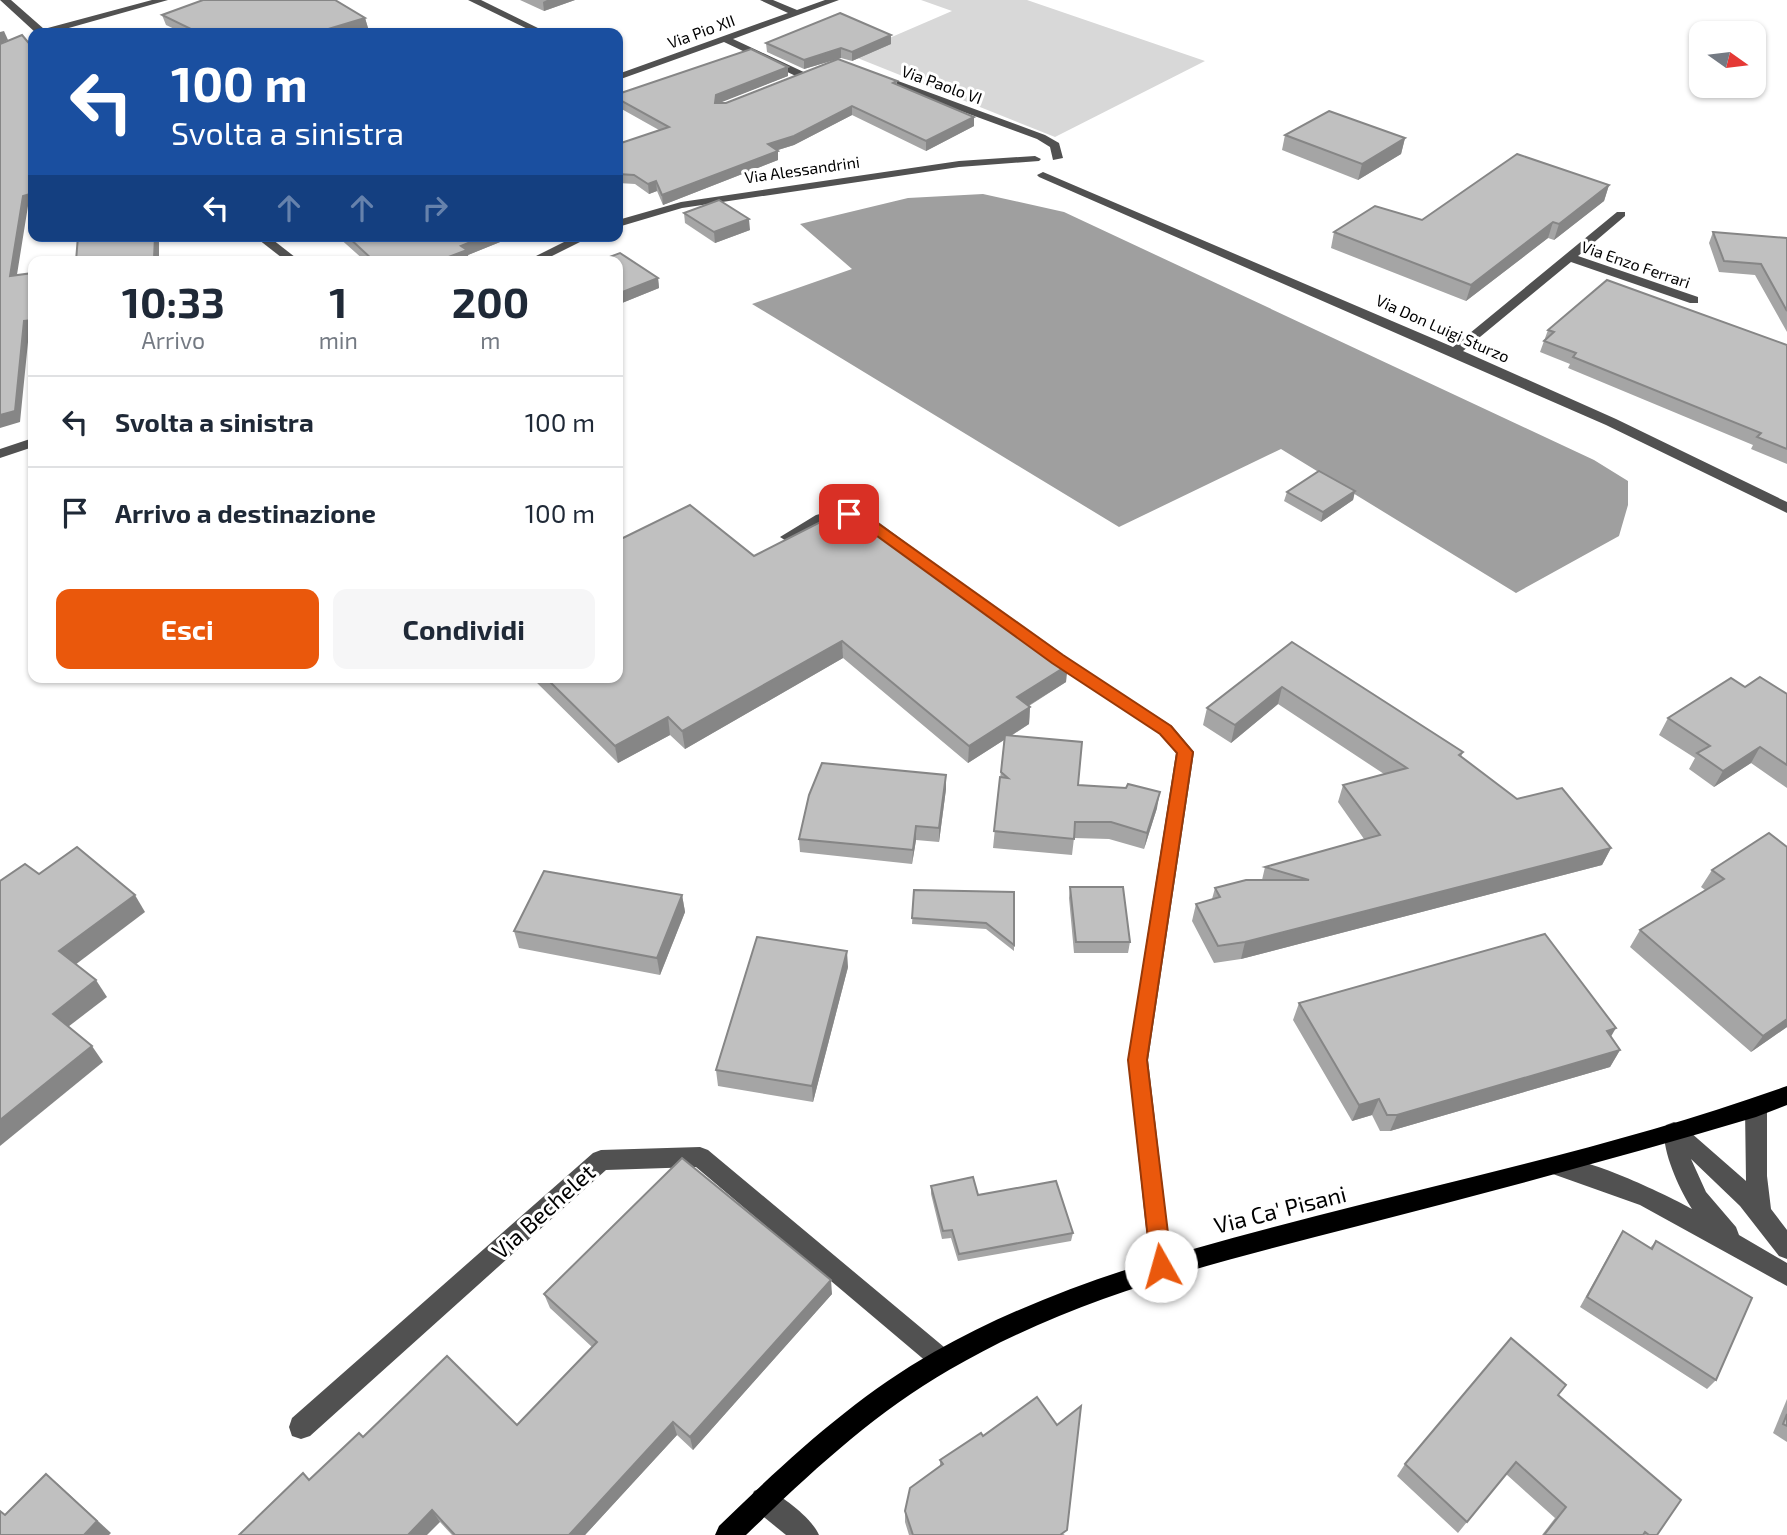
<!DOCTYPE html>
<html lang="it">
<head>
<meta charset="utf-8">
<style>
  :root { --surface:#fff; --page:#f6f6f7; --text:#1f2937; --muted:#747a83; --line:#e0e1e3; --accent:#ea580c }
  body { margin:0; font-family:"Exo 2",sans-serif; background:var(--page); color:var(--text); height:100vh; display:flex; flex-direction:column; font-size:26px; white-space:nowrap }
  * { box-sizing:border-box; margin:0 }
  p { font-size:23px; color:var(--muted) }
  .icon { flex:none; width:38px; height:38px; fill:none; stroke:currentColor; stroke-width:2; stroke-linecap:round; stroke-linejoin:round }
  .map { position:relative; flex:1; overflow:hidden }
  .panel { position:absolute; left:28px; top:256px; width:595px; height:427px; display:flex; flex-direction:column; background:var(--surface); border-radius:14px; box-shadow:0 2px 5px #0004 }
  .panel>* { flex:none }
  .hud { position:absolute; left:28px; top:28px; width:595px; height:214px; border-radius:14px; box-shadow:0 2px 5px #0004; background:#1a4fa0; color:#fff; overflow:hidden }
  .needle { width:46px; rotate:104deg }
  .controls { position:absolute; left:1689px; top:21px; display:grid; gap:14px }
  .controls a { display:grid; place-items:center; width:77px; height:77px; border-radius:14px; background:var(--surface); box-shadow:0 2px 5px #0004; font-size:35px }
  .pin { position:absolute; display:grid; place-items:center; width:60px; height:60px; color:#fff; margin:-30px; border-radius:14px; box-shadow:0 4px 10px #0006 }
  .me { position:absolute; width:77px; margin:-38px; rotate:353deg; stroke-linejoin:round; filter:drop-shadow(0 0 5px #0008) }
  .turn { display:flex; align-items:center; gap:24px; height:147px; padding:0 28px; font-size:32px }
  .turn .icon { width:91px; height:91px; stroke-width:2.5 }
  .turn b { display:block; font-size:49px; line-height:60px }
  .lanes { display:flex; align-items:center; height:66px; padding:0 28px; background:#0003; justify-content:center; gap:35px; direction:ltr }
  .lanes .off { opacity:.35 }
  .eta { display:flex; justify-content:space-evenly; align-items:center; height:119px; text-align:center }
  .eta b { font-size:42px; font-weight:700; line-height:49px }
  .primary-button { display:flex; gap:14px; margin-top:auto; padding:14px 28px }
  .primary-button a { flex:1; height:80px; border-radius:14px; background:var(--accent); color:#fff; font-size:28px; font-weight:700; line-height:80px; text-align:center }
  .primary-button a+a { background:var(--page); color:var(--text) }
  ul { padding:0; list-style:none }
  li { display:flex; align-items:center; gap:21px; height:91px; padding:0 28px; border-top:2px solid var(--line) }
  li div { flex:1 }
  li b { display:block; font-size:26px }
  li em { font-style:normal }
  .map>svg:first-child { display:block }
  .green { fill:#d8d8d8 }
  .water { fill:#9f9f9f }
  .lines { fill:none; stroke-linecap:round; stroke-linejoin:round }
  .minor { fill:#515151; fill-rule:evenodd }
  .major { fill:#000; fill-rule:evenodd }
  .wall { fill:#a5a5a5 }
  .shaded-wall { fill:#868686 }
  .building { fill:#c0c0c0; stroke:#868686; stroke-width:2 }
  .route { fill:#ea580c; stroke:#983908; stroke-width:2 }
  .labels { text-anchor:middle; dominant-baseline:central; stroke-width:6; stroke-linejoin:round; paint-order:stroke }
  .far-street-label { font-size:16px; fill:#000; stroke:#fff }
  .near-street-label { font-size:23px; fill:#000; stroke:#fff }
</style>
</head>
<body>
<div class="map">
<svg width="1787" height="1535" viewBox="0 0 1787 1535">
  <rect width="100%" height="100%" fill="#fff"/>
  <path class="green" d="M921,0H1027L1205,61L1055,137L850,55L952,11Z"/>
  <path class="water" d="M983,194L1064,212L1594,460L1628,481V505L1619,536L1516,593L1281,449L1119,527L752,304L852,269L800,224L908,198Z"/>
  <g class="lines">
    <g class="minor">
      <path d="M0,0H11L44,29L152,0H168L51,33H36Z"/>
      <path d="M468,0H481L548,33H536Z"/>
      <path d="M760,0H773L797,10L825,0H839L733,39L808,74V78H800L724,42L618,80V74L788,13Z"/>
      <path d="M871,74H879L1045,135L1059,143L1063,158L1053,160L1050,147L1037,139L871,78Z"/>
      <path d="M1035,156L1041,159L1039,161L959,167L682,208L618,227V220L681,202L959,161Z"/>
      <path d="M1043,172L1453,347L1617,212H1625V216L1578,256L1698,297V303H1690L1571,262L1463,351L1616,419L1787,502V513L1606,425L1039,177L1037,175Z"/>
      <path d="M254,236H268L300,261H286Z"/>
      <path d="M576,236H592L542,261H526Z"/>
      <path d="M33,438V447L0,458V449Z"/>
      <path d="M839,509L862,514L864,517L857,522L833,519L788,542L780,537L816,515Z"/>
      <path d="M1048,646L1172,726L1194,752L1148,1060L1172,1266L1169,1274L1161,1277L1153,1274L1150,1266L1128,1060L1176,753L1160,734L1042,656L1040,652Z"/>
      <path d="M1756,1099L1763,1101L1767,1108V1176L1771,1209L1787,1230V1259L1779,1256L1740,1206L1691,1159L1706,1192L1736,1227L1739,1235L1787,1263V1286L1640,1205L1550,1173L1547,1166L1550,1159C1574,1150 1667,1195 1692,1209C1680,1191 1658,1144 1666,1125L1674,1122L1682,1125L1746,1181L1745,1108L1749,1101Z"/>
      <path d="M700,1147L708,1150L950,1352L954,1360L950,1368L942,1372L934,1368L696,1167L606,1170L310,1436L301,1439L292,1436L289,1427L292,1418L593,1153L601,1150Z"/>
      <path d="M763,1487C781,1495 811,1517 819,1535H786L754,1509L750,1500L754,1491Z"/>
    </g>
    <path class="major" d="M1787,1086V1105L1756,1117C1624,1156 1491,1192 1358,1226C1218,1262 1075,1296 949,1370C873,1414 809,1474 746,1535H715L719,1526C785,1462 853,1398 934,1352C1052,1285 1185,1250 1316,1216C1473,1176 1634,1141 1787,1086Z"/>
  </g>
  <g class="wall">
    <path d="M520,0H575L544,11Z"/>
    <path d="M162,15L365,18L368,28L350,33H183L166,25Z"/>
    <path d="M766,43L891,44L852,61L841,58L804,69L767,52Z"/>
    <path d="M788,67V76L718,103H726L897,81V85L974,117V126L926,151L852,115L794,145L778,150V160L663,205L657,191L649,194L635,184L618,183V144L659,130L618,107V94Z"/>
    <path d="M1285,135L1405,138L1401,154L1358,180L1282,150Z"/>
    <path d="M1609,185L1604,201L1554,240L1548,238L1466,301L1331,248L1334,232L1422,220Z"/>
    <path d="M684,213L750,230L715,243L685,223Z"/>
    <path d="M1713,232L1787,238V332L1755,275L1719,272L1709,243Z"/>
    <path d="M337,236H515L468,255L469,261H365Z"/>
    <path d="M618,261L658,278L659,288L622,303L618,300Z"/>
    <path d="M1548,330L1787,345V464L1751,449L1753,445L1568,368L1570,364L1540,352Z"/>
    <path d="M1355,491L1353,500L1321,522L1284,501L1287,492Z"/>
    <path d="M623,538L754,556L1066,682L1029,706L1030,707L1029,724L1011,736L1078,785L1157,808L1144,849L1109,839L1074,838L1072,855L993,848L1004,740L968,763L843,658L685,749L670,735L618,763L531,677H618Z"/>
    <path d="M1292,642L1463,752L1461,757L1517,799L1611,848L1602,865L1241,959L1214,963L1192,921L1196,904L1212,899L1215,888L1262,880L1265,867L1364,839L1338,802L1343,785L1384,774L1278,704L1231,743L1203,725L1207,708Z"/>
    <path d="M1745,687L1787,694V788L1751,763L1714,787L1689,769L1695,758L1659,735L1668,718Z"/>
    <path d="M946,789L939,842L916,840L912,864L800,852L799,839Z"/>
    <path d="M1769,833L1787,1027L1751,1052L1630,947L1640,930L1705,890L1701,887L1712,870Z"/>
    <path d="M1070,887L1130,942L1128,953H1074L1069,898Z"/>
    <path d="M914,890L1014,892V951L986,929L912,924Z"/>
    <path d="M682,895L685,912L660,975L519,948L514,931Z"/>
    <path d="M848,967L813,1102L718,1086L716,1070Z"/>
    <path d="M1299,1003L1611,1037L1620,1050L1610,1067L1390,1131H1380L1372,1115L1352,1121L1293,1020Z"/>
    <path d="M931,1186L978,1195L1073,1233L1071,1241L958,1261L951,1238L942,1239L931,1194Z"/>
    <path d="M1623,1231L1650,1248L1656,1241L1716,1380L1707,1389L1580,1307L1616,1242Z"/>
    <path d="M544,1294H832L693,1450L677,1435L585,1535H452L440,1522L239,1535L363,1437L517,1425L592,1347L550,1308Z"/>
    <path d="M1558,1395L1657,1535H1542L1555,1518L1506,1474L1458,1533L1397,1476L1405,1464Z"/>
    <path d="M1787,1399V1442L1773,1433Z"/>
    <path d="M940,1460L1065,1535H909L905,1522V1511L940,1466Z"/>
  </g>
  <g class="shaded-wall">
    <path d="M547,0H575L544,11L543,2Z"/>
    <path d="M365,18L368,28L350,33H315Z"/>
    <path d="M4,31L8,40L0,44V32Z"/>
    <path d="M891,35V44L852,61V52Z"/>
    <path d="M841,48V58L804,69V60Z"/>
    <path d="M788,67V76L717,104L715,103L716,95Z"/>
    <path d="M852,106V115L794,145L768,153V144Z"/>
    <path d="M974,117V126L926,151V141Z"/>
    <path d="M1405,138L1401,154L1358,180L1362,164Z"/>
    <path d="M778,151V160L663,205L662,195Z"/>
    <path d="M656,181L657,191L649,194L648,184Z"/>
    <path d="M33,185V205L28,206L15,287L10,276L23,196Z"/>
    <path d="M1609,185L1604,201L1554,240L1559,224Z"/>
    <path d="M749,219L750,230L715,243L714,232Z"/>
    <path d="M1553,222L1548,238L1466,301L1471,285Z"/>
    <path d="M155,236H159V261H141Z"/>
    <path d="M485,236H515L468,255L469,261H438L461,246Z"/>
    <path d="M658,278L659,288L622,303L620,293Z"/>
    <path d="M33,320V331L29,332L20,422L0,428V415L24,321Z"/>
    <path d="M1355,491L1353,500L1321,522L1323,512Z"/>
    <path d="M842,641L843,658L685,749L682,731Z"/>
    <path d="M1068,665L1066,682L1015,714L1017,697Z"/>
    <path d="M1282,687L1278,704L1231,743L1235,725Z"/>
    <path d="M1030,707L1029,724L968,763L969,746Z"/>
    <path d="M668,717L670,735L618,763L615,746Z"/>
    <path d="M1760,747L1751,763L1714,787L1723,771Z"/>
    <path d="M946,775V789L939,842V828Z"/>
    <path d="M1160,792L1157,808L1144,849L1147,833Z"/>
    <path d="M916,826V840L912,864L913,850Z"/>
    <path d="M1611,848L1602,865L1241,959L1245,942Z"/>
    <path d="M135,895L145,912L71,968L59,951Z"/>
    <path d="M682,895L685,912L660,975L657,958Z"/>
    <path d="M847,951L848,967L813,1102L812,1086Z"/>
    <path d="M96,980L107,997L64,1030L53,1014Z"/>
    <path d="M1787,1019V1027L1751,1052L1763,1036Z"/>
    <path d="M1616,1028L1606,1045L1607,1031Z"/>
    <path d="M92,1046L103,1062L0,1146V1120Z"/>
    <path d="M1620,1050L1610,1067L1390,1131L1397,1115Z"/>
    <path d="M1379,1099L1372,1115L1352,1121L1359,1105Z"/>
    <path d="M831,1280L832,1294L693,1450L690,1437Z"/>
    <path d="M673,1422L677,1435L585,1535H569Z"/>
    <path d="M46,1474L60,1486L111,1533L109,1535H84Z"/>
    <path d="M432,1510L440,1522L427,1535H408Z"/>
  </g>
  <g class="building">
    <path d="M203,0H335L365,18L315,33H199L162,15Z"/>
    <path d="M840,13L891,35L852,52L841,48L804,60L766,43Z"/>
    <path d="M22,35L33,48V185L30,194L23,196L10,276L33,273V320L24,321L15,411L0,415V44Z"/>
    <path d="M751,49L788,67L716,95L715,103H726L838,59L897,81L893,83L974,117L926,141L852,106L794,136L768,144L778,151L662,195L656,181L648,184L634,175L618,174V144L669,127L618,99V94Z"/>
    <path d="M1329,111L1405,138L1362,164L1285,135Z"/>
    <path d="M1517,154L1609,185L1559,224L1553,222L1471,285L1334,232L1375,206L1422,220Z"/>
    <path d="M719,200L749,219L714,232L684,213Z"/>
    <path d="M1713,232L1787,238V311L1761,264L1724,261Z"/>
    <path d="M78,236H155L154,259L141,261H76Z"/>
    <path d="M347,236H485L461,246L467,250L438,261H374Z"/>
    <path d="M620,253L658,278L620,293L618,291V261H599Z"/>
    <path d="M1607,280L1787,345V449L1757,437L1761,433L1573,357L1576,353L1544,341L1554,332L1548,330Z"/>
    <path d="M1319,471L1355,491L1323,512L1287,492Z"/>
    <path d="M690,505L754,556L850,507L858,508L1068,665L1017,697L1030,707L969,746L842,641L682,731L668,717L615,746L545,677H618V533L623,538Z"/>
    <path d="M1292,642L1463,752L1459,755L1517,799L1562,788L1611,848L1245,942L1218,946L1196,904L1220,897L1215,888L1246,880H1309L1265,867L1380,835L1343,785L1407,768L1282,687L1235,725L1207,708Z"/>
    <path d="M1760,677L1787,694V765L1760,747L1723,771L1697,753L1710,746L1668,718L1731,678L1745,687Z"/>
    <path d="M1005,735L1082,742L1078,785L1126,788L1128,784L1160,792L1147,833L1111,822H1075L1074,839L994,831L1000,777L1008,778L1001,772Z"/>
    <path d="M822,763L946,775L939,828L916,826L913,850L799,839L809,795Z"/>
    <path d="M1769,833L1787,847V1019L1763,1036L1640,930L1724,879L1712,870Z"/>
    <path d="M77,847L135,895L59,951L96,980L53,1014L92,1046L0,1120V881L25,864L39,874Z"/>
    <path d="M544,871L682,895L657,958L514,931Z"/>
    <path d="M1070,887H1123L1130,942H1076Z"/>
    <path d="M914,890L1014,892V945L986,923L912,918Z"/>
    <path d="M1545,934L1616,1028L1607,1031L1620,1050L1397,1115H1387L1379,1099L1359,1105L1299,1003Z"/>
    <path d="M757,937L847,951L812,1086L716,1070Z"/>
    <path d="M682,1158L831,1280L690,1437L673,1422L569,1535H455L432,1510L408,1535H239L303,1473L309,1480L359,1433L363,1437L447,1356L517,1425L597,1342L544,1294Z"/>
    <path d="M973,1177L978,1195L1056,1181L1073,1233L959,1254L952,1230L943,1231L931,1186Z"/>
    <path d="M1623,1231L1652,1249L1656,1241L1752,1298L1716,1380L1587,1297Z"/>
    <path d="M1511,1338L1566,1385L1558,1395L1681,1500L1657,1535H1649L1645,1532L1643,1535H1544L1566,1507L1516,1462L1467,1522L1405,1464Z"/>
    <path d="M1037,1397L1057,1425L1081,1406L1067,1530L1060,1535H913L905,1511L910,1488L943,1464L940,1460L981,1433L983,1436Z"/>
    <path d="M1787,1414V1426L1783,1424Z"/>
    <path d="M46,1474L97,1521L84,1535H0V1511L5,1515Z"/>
  </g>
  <path class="route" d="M849,510L869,517L1063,655L1171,726L1193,752L1147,1060L1172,1266L1169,1273L1161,1276L1154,1273L1151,1266L1128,1060L1177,753L1160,734L1052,663L859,523L845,517V511Z"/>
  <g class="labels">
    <g class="far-street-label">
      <text transform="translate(701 31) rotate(-20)">Via Pio XII</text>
      <text transform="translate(942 84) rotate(20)">Via Paolo VI</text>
      <text transform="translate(802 169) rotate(-8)">Via Alessandrini</text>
      <text transform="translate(1636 264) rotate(19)">Via Enzo Ferrari</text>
      <text transform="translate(1443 328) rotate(24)">Via Don Luigi Sturzo</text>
    </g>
    <g class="near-street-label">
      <text transform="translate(1280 1209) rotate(-14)">Via Ca' Pisani</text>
      <text transform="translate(543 1211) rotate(-42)">Via Bechelet</text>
    </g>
  </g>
</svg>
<div class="controls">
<a><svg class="needle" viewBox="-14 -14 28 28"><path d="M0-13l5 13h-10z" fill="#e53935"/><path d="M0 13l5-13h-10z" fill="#747a83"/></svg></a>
</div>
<div class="pin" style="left:849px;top:514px;background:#d93025"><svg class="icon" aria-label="arrive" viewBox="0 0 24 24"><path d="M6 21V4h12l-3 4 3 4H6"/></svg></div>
<svg class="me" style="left:1161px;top:1266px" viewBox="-20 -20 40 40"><circle r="19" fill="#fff"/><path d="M0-13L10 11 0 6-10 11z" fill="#ea580c"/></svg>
<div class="hud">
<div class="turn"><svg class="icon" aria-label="left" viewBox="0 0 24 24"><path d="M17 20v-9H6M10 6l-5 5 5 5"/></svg><div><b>100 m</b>Svolta a sinistra</div></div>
<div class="lanes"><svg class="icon" aria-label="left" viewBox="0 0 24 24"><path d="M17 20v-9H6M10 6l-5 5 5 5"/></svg><svg class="icon off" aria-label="ahead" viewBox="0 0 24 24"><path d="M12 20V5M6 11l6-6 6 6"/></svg><svg class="icon off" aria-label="ahead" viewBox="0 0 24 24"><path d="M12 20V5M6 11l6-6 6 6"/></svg><svg class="icon off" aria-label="right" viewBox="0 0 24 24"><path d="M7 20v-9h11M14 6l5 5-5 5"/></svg></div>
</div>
<section class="panel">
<div class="eta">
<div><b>10:33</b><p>Arrivo</p></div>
<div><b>1</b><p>min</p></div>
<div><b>200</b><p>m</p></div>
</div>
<ul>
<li><svg class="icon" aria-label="left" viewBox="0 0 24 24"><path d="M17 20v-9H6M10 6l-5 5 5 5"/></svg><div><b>Svolta a sinistra</b></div><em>100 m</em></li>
<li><svg class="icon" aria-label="arrive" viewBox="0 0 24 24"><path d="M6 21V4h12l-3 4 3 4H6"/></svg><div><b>Arrivo a destinazione</b></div><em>100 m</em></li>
</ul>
<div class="primary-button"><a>Esci</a><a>Condividi</a></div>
</section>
</div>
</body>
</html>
